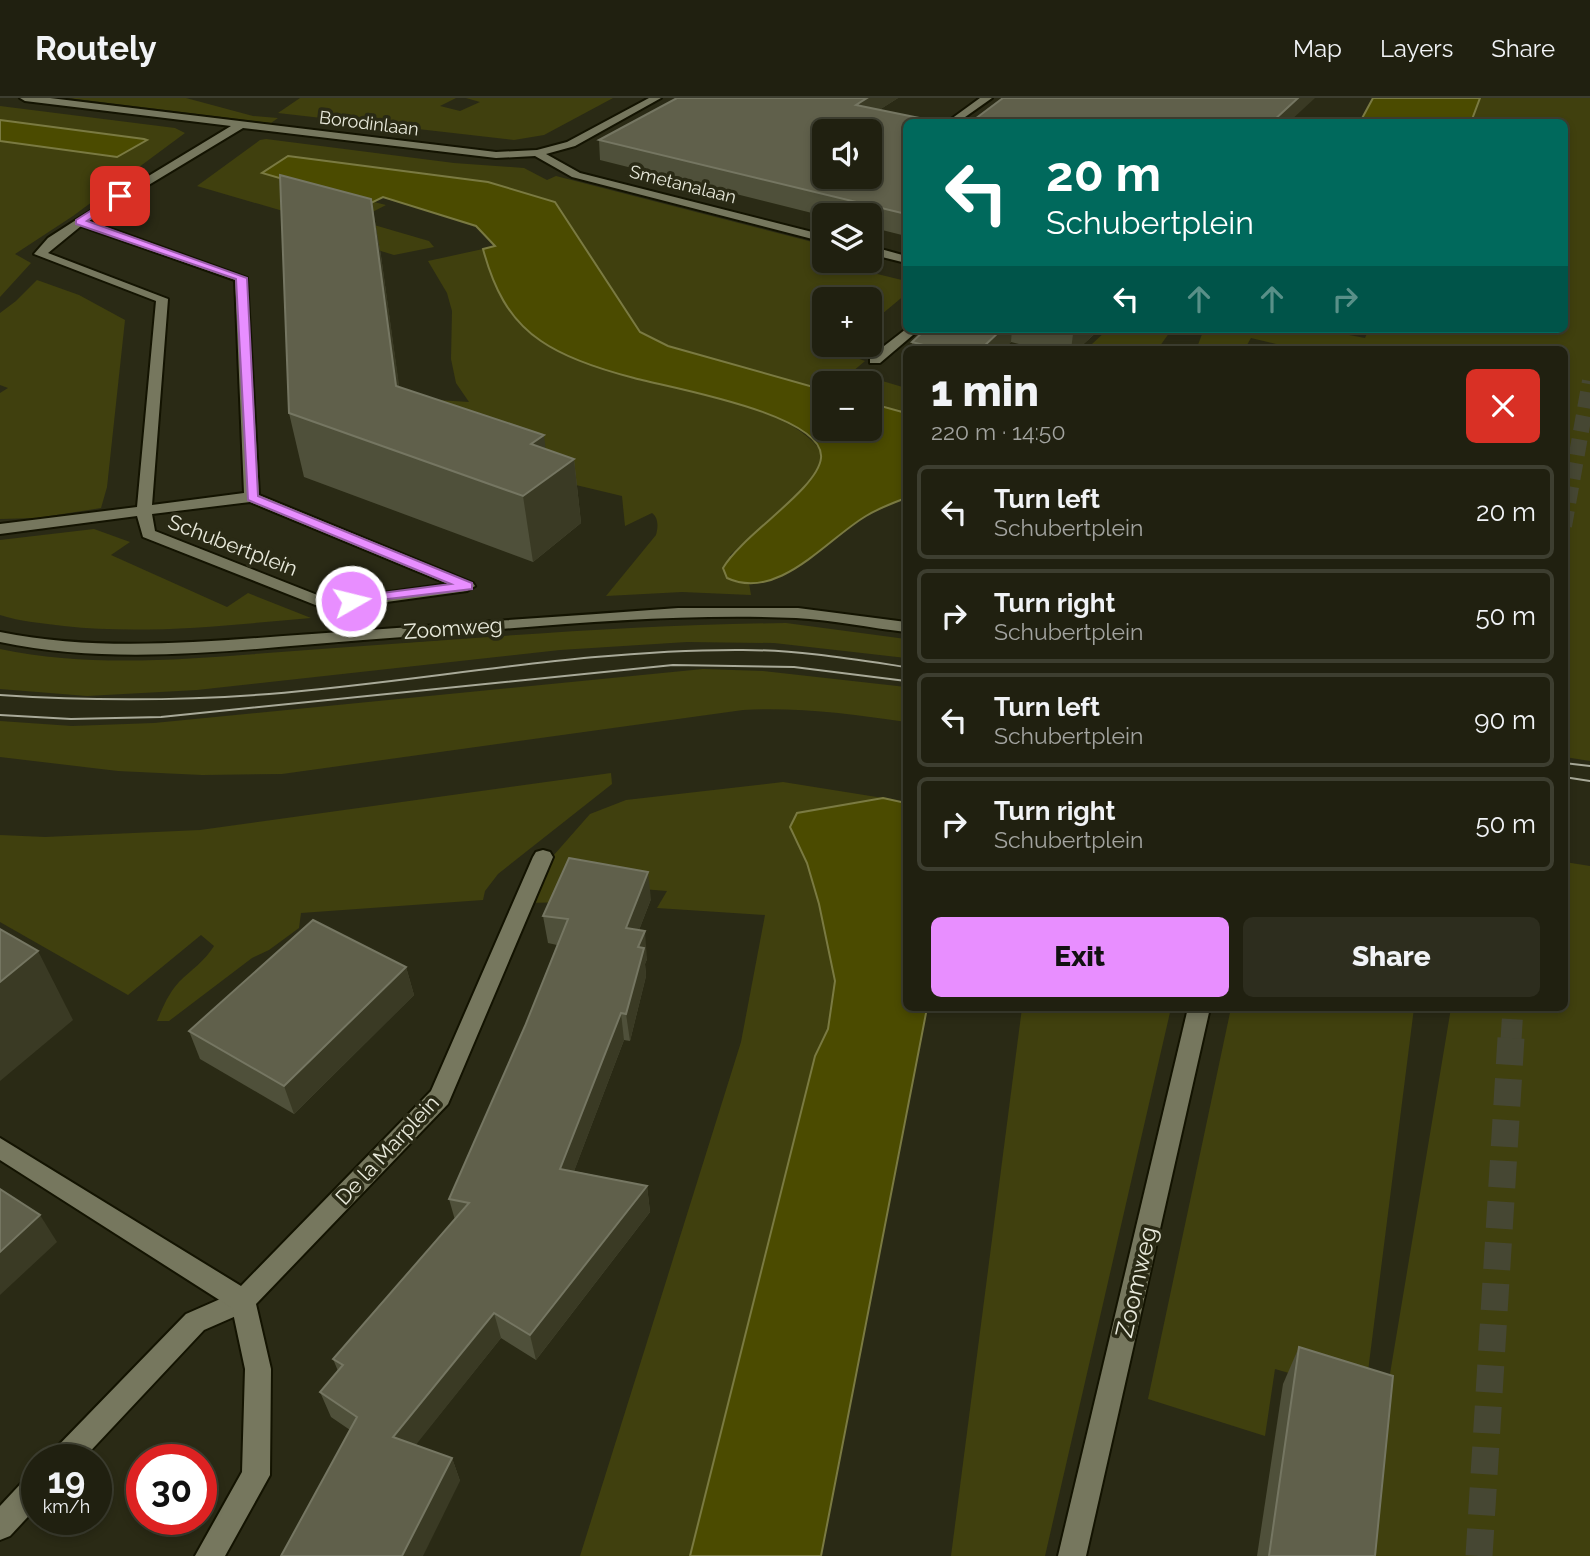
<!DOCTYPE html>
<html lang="en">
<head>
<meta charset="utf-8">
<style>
  :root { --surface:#202010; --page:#2d2d1e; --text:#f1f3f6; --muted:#a2a39f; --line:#3d3e30; --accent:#e88eff }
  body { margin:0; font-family:Raleway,sans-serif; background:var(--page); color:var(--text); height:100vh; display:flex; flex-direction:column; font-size:26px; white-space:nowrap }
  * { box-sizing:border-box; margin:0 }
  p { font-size:23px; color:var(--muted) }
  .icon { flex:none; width:38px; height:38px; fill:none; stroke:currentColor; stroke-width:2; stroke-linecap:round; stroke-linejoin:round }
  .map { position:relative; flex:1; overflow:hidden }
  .details { position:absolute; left:903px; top:248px; width:665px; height:665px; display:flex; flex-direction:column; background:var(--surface); border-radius:10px; box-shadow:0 4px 10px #0003,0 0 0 2px var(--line) }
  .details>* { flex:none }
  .banner { position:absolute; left:903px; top:21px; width:665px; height:214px; border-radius:10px; box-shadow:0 4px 10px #0003,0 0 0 2px var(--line); background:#00695c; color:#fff; overflow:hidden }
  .controls { position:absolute; left:812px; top:21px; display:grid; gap:14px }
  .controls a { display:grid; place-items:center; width:70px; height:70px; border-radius:10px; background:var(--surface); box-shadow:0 4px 10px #0003,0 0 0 2px var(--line); font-size:35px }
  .speed { position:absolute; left:21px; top:1346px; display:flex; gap:14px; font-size:35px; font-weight:700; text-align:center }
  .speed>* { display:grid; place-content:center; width:91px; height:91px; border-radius:50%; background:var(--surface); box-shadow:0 4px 10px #0003,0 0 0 2px var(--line); line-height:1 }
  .speed small { font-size:18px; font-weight:400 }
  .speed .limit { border:10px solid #d22; background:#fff; color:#111 }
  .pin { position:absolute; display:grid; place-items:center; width:60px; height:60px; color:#fff; margin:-30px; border-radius:14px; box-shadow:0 4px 10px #0006 }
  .me { position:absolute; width:77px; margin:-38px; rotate:82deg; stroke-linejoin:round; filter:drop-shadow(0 0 5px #0008) }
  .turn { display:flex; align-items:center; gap:24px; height:147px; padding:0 28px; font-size:32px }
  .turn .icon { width:91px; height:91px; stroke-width:2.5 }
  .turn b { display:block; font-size:49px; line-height:60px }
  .lanes { display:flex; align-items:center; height:66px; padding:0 28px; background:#0003; justify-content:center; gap:35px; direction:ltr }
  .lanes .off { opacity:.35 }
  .round { display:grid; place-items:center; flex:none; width:74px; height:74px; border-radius:10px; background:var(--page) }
  .head { display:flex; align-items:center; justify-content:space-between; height:119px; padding:0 28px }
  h1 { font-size:42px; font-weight:800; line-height:52px }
  .action { display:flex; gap:14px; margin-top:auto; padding:14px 28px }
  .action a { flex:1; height:80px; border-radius:10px; background:var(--accent); color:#111; font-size:28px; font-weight:800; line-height:80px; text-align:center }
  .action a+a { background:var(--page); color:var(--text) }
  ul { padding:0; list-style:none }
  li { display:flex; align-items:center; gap:21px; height:94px; margin:0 14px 10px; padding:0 14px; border:4px solid var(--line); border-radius:10px }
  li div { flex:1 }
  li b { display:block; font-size:26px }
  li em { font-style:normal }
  header { display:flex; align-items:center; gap:42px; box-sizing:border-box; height:98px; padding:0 35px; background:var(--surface); border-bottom:2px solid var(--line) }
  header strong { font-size:33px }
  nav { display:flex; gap:38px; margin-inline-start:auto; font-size:24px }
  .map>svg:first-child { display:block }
  .green { fill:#40400e }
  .water { fill:#4b4b00; stroke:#7a7a42; stroke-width:2 }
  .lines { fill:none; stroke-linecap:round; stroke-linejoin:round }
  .motorway-tunnel-far2 { stroke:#464733; stroke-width:16; stroke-dasharray:16 8; stroke-linecap:butt }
  .motorway-tunnel-far1 { stroke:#464733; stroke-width:21; stroke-dasharray:21 10; stroke-linecap:butt }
  .motorway-tunnel { stroke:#464733; stroke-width:27; stroke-dasharray:27 14; stroke-linecap:butt }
  .service-casing { stroke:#131301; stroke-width:4 }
  .minor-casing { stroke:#131301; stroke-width:4 }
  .service { fill:#76775e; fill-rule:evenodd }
  .minor { fill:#76775e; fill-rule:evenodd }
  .tram { stroke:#a9aa99; stroke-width:2 }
  .wall { fill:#4f503a }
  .shaded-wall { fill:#3a3a24 }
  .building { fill:#60604b; stroke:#757662; stroke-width:2; fill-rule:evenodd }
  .route { fill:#e88eff; stroke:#975ca6; stroke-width:2 }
  .labels { text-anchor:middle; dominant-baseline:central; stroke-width:7; stroke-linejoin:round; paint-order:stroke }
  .far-street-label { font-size:18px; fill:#e8e9db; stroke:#2a2a15 }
  .street-label { font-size:21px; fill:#e8e9db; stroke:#2a2a15 }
  .near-street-label { font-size:24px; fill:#e8e9db; stroke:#2a2a15 }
</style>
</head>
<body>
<header>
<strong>Routely</strong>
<nav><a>Map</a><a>Layers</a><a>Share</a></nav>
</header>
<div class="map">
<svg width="1590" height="1458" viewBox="0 0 1590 1458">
  <rect width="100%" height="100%" fill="#2a2a15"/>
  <g class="green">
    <path d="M68,0H186L253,18L278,20L271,25Z"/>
    <path d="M300,0H456L440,8L460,13L480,4L466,0H613L544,37L514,42L278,15Z"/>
    <path d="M1480,0H1590V663L1565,659L1564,252H1301L1251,240L1244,252H1196L1204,231H1318L1365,240L1369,231H1564V24H1471Z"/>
    <path d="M0,8L175,30L185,35L73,118L15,156L31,165L0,199V43L117,59L144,41L0,22Z"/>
    <path d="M266,41L454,65L524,70L547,82L556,78L824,147V163L906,183V196L870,226V201H824V247H844L837,253L865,263L852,274L906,290V315L870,305V285H824V292L668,248L640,234L555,104L488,84L288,58L262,75L369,106L374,104L386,107L357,122L429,143L434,149L394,157L371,150L372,139L197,88L260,42Z"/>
    <path d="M483,151C490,178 502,207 521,227C570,277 690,285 757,312C782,322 803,331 820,351C821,355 822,358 821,362C816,388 751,436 730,457L737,485H749L751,497L682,494L606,498L656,437C658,430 659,420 652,415L625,428L622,398L534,377L437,302L469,304L456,285L451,261L452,213L447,195L428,163Z"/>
    <path d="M37,182L79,197L125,222L107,389L101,410L37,420L0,421V295L8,290L0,287V215L16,203Z"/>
    <path d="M1108,231H1172L1157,252H1091L1094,249L1091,247Z"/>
    <path d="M94,431L130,444L111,457L227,509L248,495L311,520C229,527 146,537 64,528C42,525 21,524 0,517V442Z"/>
    <path d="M786,525L906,541V560L774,545L687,544L560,552L197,592L87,598L0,591V551C105,573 215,558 321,551C476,540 631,527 786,525Z"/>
    <path d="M703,571L763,573L906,589V624C852,616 798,609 743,612L282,676L202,677L118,673L0,659V623L72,628L154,625Z"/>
    <path d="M611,675L612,686L498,776L485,793L483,802L301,815L299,830L269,852L252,860L169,923H157C163,909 168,896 179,884C191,872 205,863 214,848L201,837L128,897L0,824V737L45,739L200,732Z"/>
    <path d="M783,684L883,700L790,729L807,765L819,806L835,883L828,931L815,958L690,1458H580L741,944L765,817L657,810L667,793L593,787L580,804L521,805L524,791L590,716L626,702Z"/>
    <path d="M1565,764L1590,768V1458H1374L1386,1300L1451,910H1564Z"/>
    <path d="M1022,910H1171L1045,1458H951Z"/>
    <path d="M1231,910H1414L1365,1297L1275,1271L1265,1338L1148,1301Z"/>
  </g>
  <g class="water">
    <path d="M1373,0H1480L1471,24H1360Z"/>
    <path d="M0,22L144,41L147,42L117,59L0,43Z"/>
    <path d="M288,58L488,84L555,104L640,234L668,248L824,292V331H870V305L906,315V400C893,405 879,410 866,418C827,441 778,504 727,480L723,470C742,437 818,391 821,360C826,316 666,289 634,280C603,272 567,261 541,243C508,221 493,188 483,151L495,148L476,128L383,99L369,106L262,75Z"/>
    <path d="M883,700L906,705V910H927L821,1458H690L815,958L828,931L835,883L819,806L807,765L790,729L797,715Z"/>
  </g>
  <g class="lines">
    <path class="motorway-tunnel-far2" d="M1564,428L1590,283"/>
    <path class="motorway-tunnel-far1" d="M1511,942L1513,910"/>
    <path class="motorway-tunnel" d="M1479,1458L1511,940"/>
    <defs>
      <g id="service">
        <path d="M1188,910H1210L1086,1458H1058Z"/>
        <path d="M243,1191L252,1195L256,1203L252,1211L204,1232L82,1362H50L53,1353L186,1216Z"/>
        <path d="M37,1375V1409L10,1438L0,1442V1408L27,1379Z"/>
      </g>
      <g id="minor">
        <path d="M20,0H50L496,54L537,52L567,44L649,0H661L575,48L546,56L580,75L824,137V144L572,79L535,58L496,60L243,30L89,123L247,180L259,397L473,485L475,488L467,493L328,512L143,439L137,418L0,436V426L137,409L156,203L34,156L48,140L76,122L231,28L25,3ZM81,128L235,182L244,395L152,407L168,201L48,155ZM250,404L448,486L330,502L155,433L152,416Z"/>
        <path d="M980,0H992L958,24H947Z"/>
        <path d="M870,148L906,158V165L870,156Z"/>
        <path d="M906,231H920L880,265H870V259Z"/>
        <path d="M678,510H798L906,524V534C870,530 833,522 796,520C653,514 507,532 363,542C243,551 119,569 0,544V534C103,555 208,543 312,536C434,527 556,519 678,510Z"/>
        <path d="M543,752L550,754L553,759L448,1006L256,1206L271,1271L270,1377L225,1458H195L242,1374L245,1271L232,1210L0,1062V1040L241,1188L431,993L533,759L536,754Z"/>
      </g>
    </defs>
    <use href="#service" class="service-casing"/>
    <use href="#minor" class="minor-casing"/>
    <use href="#service" class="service"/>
    <use href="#minor" class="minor"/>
    <g class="tram">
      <path d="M0,597C90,603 179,603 269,596C427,583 584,551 743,552C798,552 852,561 906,569"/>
      <path d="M0,617L71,621L161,619L673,567L794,569L906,583"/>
      <path d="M1564,665L1590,668"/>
      <path d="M1564,679L1590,683"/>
    </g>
  </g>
  <g class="wall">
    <path d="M677,0H898L879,12L906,24V138L870,129V117L824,118L600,62L599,42Z"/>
    <path d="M371,101L381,158L399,289L545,351L574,361L581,425L533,464L304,379L289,315Z"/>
    <path d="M926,231H1100L1077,252H1042L1011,244L1002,252H911L912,244Z"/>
    <path d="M651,801L639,832L647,861L645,866L646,878L630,943L624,942L574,1073L647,1088L650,1114L536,1262L501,1240L415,1347L452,1360L460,1383L350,1332L331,1319L320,1294L338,1273L333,1261L455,1122L449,1101L525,928L557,847L548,845L543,818Z"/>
    <path d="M406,869L414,897L294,1016L200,961L189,933Z"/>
    <path d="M1299,1249L1375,1458H1257L1283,1286Z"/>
  </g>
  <g class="shaded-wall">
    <path d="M867,0H898L856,27V7Z"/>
    <path d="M1298,0H1315L1289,24H1272Z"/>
    <path d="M371,101L381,158L408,351L396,288Z"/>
    <path d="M1002,231H1012L1011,244L1002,252H980Z"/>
    <path d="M1078,231H1100L1077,252H1071L1073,236Z"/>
    <path d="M544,337L549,379L574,361L581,425L533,464L523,398L531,346Z"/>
    <path d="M648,774L651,801L629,858L626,830Z"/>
    <path d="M645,833L647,861L645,866L646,878L630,943L626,916L638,849Z"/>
    <path d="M38,853L73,922L0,983V884Z"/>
    <path d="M406,869L414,897L294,1016L284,988Z"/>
    <path d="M621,915L624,942L565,1097L560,1071Z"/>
    <path d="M647,1088L650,1114L536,1262L530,1237Z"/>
    <path d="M40,1117L57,1144L0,1197V1154Z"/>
    <path d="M494,1215L501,1240L403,1363L393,1339Z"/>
    <path d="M452,1360L460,1383L423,1458H402Z"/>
  </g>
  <g class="building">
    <path d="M677,0H867L856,7L939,24H906V116L599,42ZM824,33H870V79H824Z"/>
    <path d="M1003,0H1298L1272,24H971Z"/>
    <path d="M280,77L371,101L396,288L544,337L531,346L574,361L523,398L289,315Z"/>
    <path d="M926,231H1002L980,252H942L912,244Z"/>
    <path d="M1053,231H1078L1073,236Z"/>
    <path d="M569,760L648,774L626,830L645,833L638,849L644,850L626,916L621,915L560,1071L647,1088L530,1237L494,1215L393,1339L452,1360L402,1458H281L357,1319L320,1294L343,1267L333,1261L469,1105L449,1101L525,928L568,821L543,818Z"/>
    <path d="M313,822L406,869L284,988L189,933Z"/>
    <path d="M0,831L38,853L0,884Z"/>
    <path d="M0,1091L40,1117L0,1154Z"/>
    <path d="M1299,1249L1393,1278L1375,1458H1269Z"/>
  </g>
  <path class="route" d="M117,96L125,98L87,123L247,180L258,398L472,485V491L346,506L344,503L351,499L451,486L248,402L236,181L76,126V122Z"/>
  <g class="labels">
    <g class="far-street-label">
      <text transform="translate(369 25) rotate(7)">Borodinlaan</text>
      <text transform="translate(683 86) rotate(14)">Smetanalaan</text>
    </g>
    <g class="street-label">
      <text transform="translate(233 447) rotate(21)">Schubertplein</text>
      <text transform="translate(453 530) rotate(-4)">Zoomweg</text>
      <text transform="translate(387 1052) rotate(-47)">De la Marplein</text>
    </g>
    <g class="near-street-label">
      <text transform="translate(1136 1184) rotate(-77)">Zoomweg</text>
    </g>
  </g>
</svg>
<div class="controls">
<a><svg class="icon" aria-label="sound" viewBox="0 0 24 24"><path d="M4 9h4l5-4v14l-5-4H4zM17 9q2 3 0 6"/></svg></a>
<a><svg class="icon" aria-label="layers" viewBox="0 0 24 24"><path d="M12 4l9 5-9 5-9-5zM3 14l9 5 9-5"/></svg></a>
<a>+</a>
<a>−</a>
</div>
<div class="speed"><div>19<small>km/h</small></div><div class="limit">30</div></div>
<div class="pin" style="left:120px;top:98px;background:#d93025"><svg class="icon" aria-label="arrive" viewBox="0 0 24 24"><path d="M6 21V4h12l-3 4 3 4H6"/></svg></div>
<svg class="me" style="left:351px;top:503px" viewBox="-20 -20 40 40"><circle r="17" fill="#e88eff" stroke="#fff" stroke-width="3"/><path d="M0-11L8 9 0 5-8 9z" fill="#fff"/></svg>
<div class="banner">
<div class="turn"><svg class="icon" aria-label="left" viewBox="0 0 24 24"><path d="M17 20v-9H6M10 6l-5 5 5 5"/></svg><div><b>20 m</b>Schubertplein</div></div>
<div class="lanes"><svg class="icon" aria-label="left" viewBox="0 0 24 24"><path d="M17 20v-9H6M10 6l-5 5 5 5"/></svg><svg class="icon off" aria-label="ahead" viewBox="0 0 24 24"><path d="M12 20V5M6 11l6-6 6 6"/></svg><svg class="icon off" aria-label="ahead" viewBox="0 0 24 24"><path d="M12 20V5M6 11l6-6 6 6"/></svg><svg class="icon off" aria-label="right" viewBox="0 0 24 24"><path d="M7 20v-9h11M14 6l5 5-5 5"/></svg></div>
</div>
<section class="details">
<div class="head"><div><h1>1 min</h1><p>220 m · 14:50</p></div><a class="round" style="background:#d93025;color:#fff"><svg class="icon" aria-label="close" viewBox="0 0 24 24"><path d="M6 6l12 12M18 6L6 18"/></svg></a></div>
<ul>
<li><svg class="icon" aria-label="left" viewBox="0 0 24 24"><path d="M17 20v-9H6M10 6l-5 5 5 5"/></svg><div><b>Turn left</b><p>Schubertplein</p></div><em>20 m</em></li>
<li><svg class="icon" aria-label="right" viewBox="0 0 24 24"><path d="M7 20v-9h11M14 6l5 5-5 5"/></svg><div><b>Turn right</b><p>Schubertplein</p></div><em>50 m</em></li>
<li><svg class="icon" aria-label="left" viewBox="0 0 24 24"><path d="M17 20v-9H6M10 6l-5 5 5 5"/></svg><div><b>Turn left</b><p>Schubertplein</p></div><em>90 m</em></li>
<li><svg class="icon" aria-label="right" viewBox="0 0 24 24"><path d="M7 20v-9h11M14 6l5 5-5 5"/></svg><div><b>Turn right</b><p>Schubertplein</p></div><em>50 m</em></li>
</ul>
<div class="action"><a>Exit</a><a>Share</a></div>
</section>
</div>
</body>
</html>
